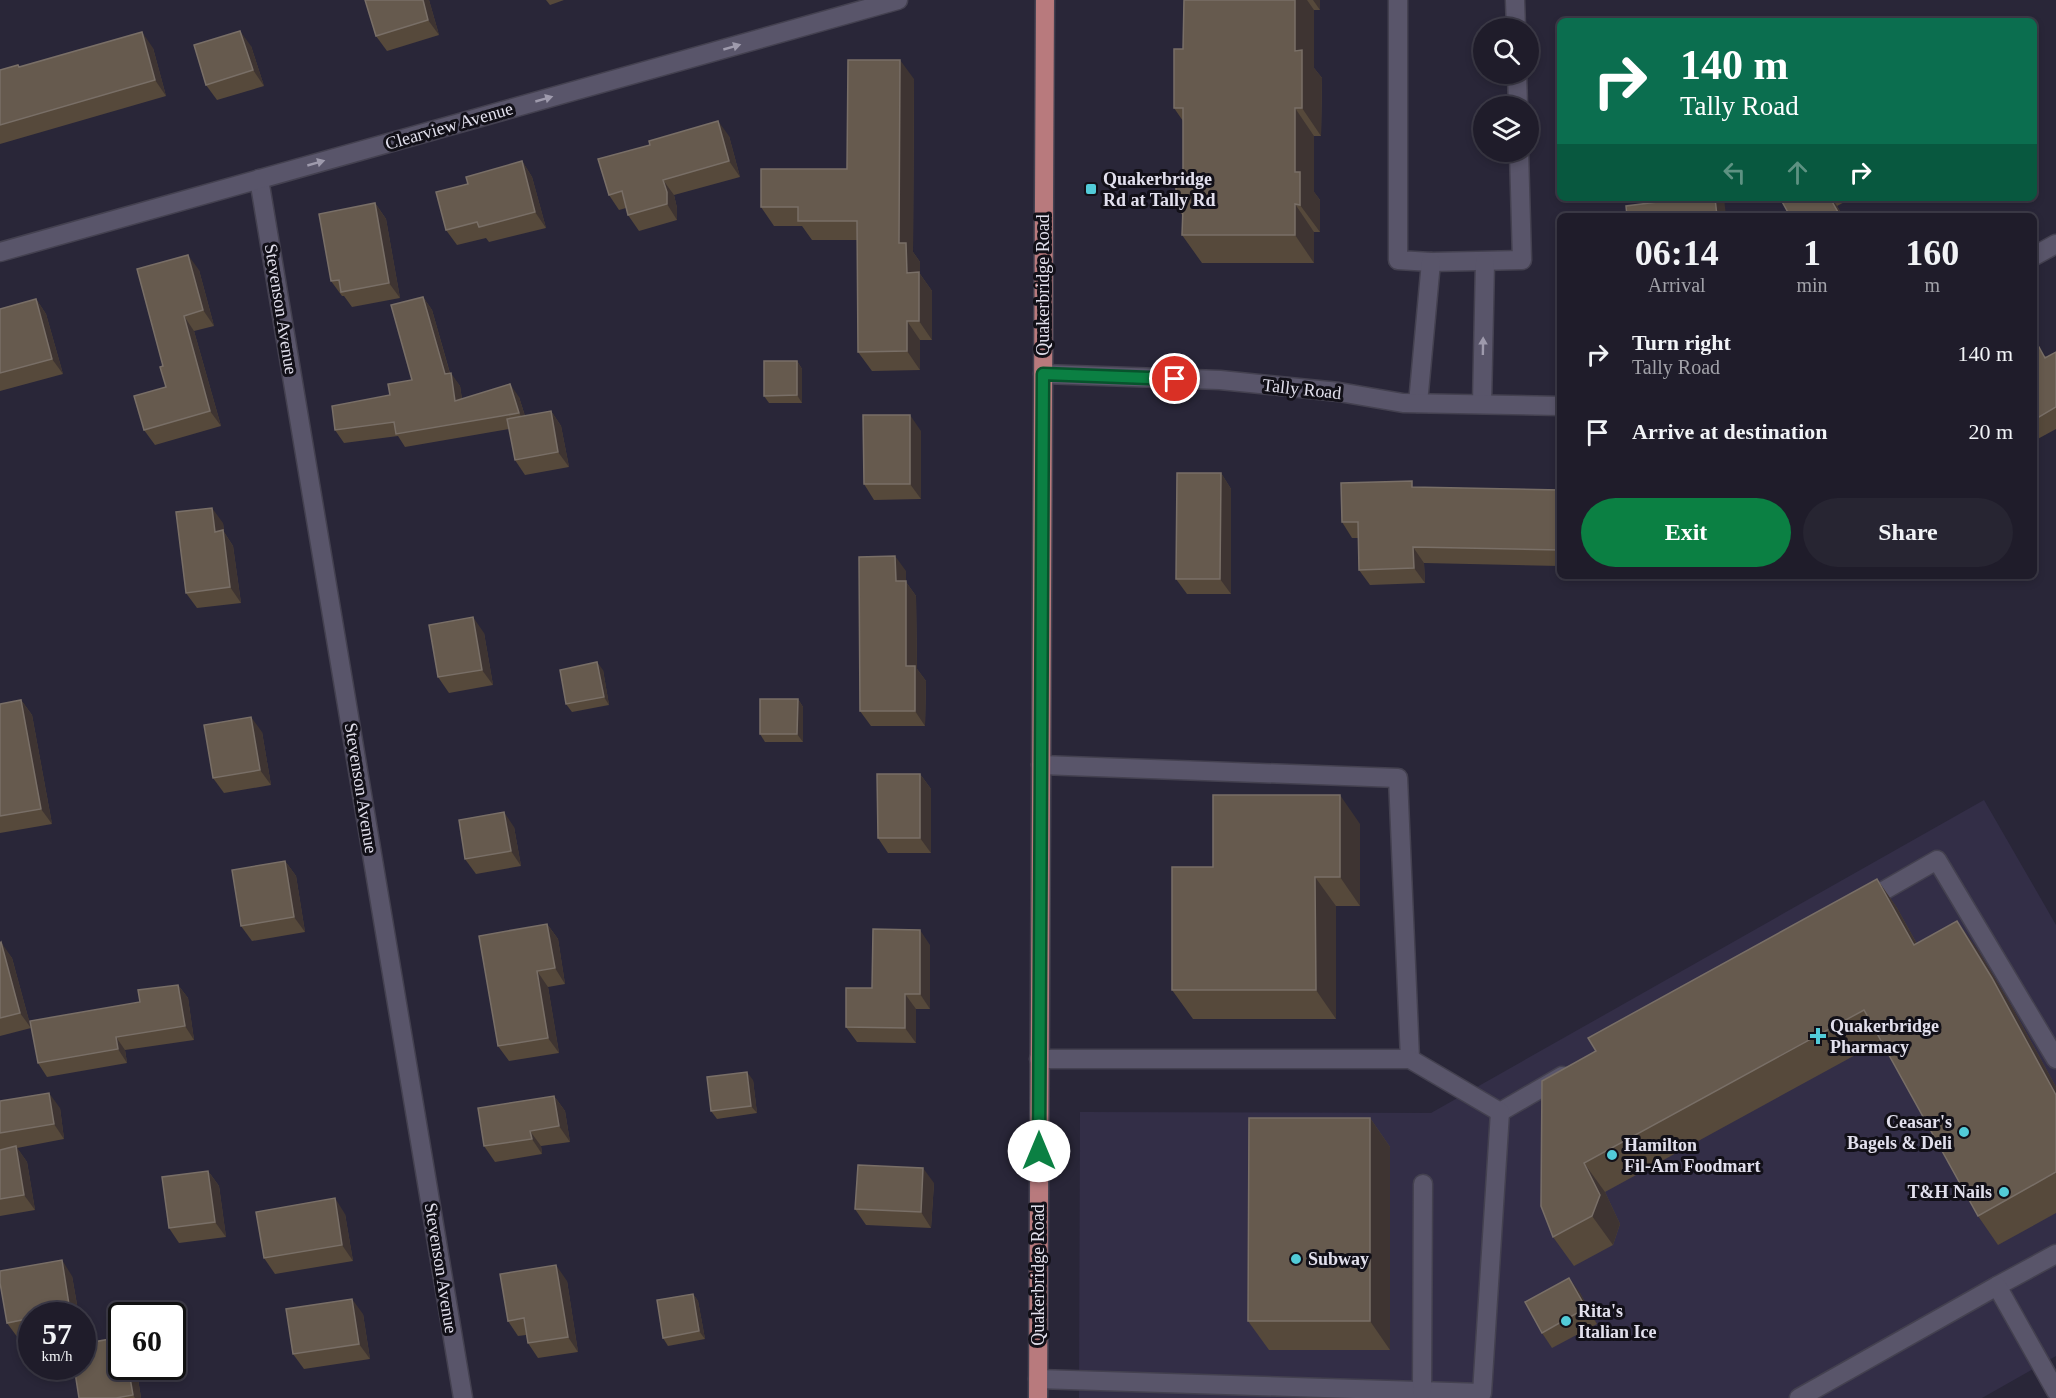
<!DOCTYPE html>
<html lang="en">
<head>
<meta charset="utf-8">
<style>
  :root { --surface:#1f1c2a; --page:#272532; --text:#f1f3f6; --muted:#a1a1a8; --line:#3c3a47; --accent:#0b8043 }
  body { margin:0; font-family:Georgia,serif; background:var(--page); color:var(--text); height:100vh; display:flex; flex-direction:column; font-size:22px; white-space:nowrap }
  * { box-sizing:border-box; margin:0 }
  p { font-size:20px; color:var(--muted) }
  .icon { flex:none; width:33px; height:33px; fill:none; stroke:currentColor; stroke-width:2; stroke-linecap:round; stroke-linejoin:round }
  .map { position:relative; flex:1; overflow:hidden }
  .panel { position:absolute; left:1557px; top:213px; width:480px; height:366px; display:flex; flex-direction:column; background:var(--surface); border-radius:9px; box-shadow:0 3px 9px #0003,0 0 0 2px var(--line) }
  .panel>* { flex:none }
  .banner { position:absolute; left:1557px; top:18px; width:480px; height:183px; border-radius:9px; box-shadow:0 3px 9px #0003,0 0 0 2px var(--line); background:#0b6e4f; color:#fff; overflow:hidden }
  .fabs { position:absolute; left:1473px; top:18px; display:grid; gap:12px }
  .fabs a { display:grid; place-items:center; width:66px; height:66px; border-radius:50%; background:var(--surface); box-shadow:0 3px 9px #0003,0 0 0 2px var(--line); font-size:30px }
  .speed { position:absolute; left:18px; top:1302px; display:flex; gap:12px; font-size:30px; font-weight:700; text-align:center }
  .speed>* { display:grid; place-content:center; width:78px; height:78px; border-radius:50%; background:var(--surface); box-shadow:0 3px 9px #0003,0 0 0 2px var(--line); line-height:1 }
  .speed small { font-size:15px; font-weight:400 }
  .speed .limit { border:3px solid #111; border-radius:9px; background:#fff; color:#111 }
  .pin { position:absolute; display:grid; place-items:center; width:51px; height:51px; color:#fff; margin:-26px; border:3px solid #fff; border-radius:50%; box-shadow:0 2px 6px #0007 }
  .me { position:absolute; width:66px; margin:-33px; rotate:0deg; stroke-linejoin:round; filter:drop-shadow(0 0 4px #0008) }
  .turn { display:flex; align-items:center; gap:21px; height:126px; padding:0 24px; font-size:27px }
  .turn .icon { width:78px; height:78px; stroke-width:2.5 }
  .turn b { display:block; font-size:42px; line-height:51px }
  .lanes { display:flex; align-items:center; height:57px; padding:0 24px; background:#0003; justify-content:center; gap:30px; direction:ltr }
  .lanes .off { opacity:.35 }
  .eta { display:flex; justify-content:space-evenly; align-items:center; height:102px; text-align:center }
  .eta b { font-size:36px; font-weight:600; line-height:42px }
  .action { display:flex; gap:12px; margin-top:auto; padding:12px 24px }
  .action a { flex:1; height:69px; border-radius:36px; background:var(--accent); color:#fff; font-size:24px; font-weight:600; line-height:69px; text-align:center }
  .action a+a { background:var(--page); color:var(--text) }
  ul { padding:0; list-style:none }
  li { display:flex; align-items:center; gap:18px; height:78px; padding:0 24px }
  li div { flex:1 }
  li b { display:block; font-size:22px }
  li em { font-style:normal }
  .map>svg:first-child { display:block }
  .built { fill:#332e47 }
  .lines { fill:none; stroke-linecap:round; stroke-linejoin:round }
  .lane-casing { stroke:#444150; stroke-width:21 }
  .street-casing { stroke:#444150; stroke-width:21 }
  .primary-casing { stroke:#444150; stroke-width:21 }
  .lane { stroke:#59556a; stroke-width:18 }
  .street { stroke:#59556a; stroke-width:18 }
  .primary { stroke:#b87a7d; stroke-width:18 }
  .wall { fill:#56493b }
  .shaded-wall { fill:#3e3432 }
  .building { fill:#665a4e; stroke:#796f67; stroke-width:1.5 }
  .oneway { fill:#9e9aac }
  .route-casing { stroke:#07532c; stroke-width:15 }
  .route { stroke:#0b8043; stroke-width:10 }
  .poi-dot { fill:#52cbd8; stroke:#121018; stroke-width:2 }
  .labels { text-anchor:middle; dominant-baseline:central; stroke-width:6; stroke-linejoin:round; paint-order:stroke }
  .street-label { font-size:18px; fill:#e2e0ed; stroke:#121018 }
  .poi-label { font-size:18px; font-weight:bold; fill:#e2e0ed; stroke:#121018; text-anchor:start }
</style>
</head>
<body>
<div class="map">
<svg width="2056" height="1398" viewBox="0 0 2056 1398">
  <rect width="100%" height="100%" fill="#292638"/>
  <path class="built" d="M1984,800L2056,925V1356L1982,1398H1079L1080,1112L1431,1113Z"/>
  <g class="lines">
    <defs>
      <g id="lane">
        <path d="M1398,0V260L1431,262L1522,260L1519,152"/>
        <path d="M1515,0L1516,28"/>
        <path d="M1517,74L1518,106"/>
        <path d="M1418,403L1431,262"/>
        <path d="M1482,404L1485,262"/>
        <path d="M1041,765L1398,778L1410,1059"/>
        <path d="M1864,902L1937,860L2056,1059"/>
        <path d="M1500,1112L1562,1076"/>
        <path d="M1997,1286L2056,1254"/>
        <path d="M1038,1379L1482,1393L1500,1112L1410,1059H1039"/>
        <path d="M1422,1391L1423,1184"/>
        <path d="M1799,1398L1997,1286L2056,1391"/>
      </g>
      <g id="street">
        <path d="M259,179L463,1398"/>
        <path d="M0,252L898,0"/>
        <path d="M2034,256L2056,244"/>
        <path d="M1043,374L1220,380L1339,392L1403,403L1560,406"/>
      </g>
      <path id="primary" d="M1038,1398L1045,0"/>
    </defs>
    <use href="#lane" class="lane-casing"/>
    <use href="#street" class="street-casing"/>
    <use href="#primary" class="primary-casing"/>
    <use href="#lane" class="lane"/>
    <use href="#street" class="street"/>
    <use href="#primary" class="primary"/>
  </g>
  <g class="wall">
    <path d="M429,0L439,35L387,51L376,36Z"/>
    <path d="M546,0H564L550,5Z"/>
    <path d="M1184,0H1320V10H1314V68L1322,78L1321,136H1314V192L1320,200V232H1314V263H1202L1182,235L1183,216L1176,207L1183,174V121L1174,108L1183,49Z"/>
    <path d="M251,46L264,86L217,100L206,85Z"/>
    <path d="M153,48L166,96L0,144V70L18,65L19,67Z"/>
    <path d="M914,79L913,252L920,262V274L932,291V340H920V370L872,371L858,352L857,240H812L802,226H774L761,207L847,169Z"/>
    <path d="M729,136L740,177L674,195L677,208V220L639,231L628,215L626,208L619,210L609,195L650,145Z"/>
    <path d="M522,161L532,177L546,228L489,242L486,238L457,245L446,230L468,184Z"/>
    <path d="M1780,198H1852L1837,206L1843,216H1790Z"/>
    <path d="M375,203L386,219L400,298L352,307L344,296H342L331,281Z"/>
    <path d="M199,270L214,326L194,331L221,426L155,445L144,430L166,387L163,366Z"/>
    <path d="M423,297L432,310L450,373L460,386L462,399L519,397L525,416L551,411L561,426L569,467L525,475L515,460L509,429L405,447L398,436L344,443L335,430L390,395L412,380Z"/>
    <path d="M36,299L46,314L63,374L0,391V309Z"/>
    <path d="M2034,350L2047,357L2056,352V429L2034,441Z"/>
    <path d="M797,361L802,369V403H769L764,396Z"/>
    <path d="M921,431V499L874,500L864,484Z"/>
    <path d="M1221,473L1231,489V594H1187L1176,579Z"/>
    <path d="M1416,487L1560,490V566L1424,563L1425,583L1370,585L1359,570L1358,538H1352L1342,522Z"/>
    <path d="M223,523L224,532L233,546L241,603L197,608L186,593Z"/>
    <path d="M906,571V582L916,596L917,669L926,681L925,726H871L860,711Z"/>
    <path d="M484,633L493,685L449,693L438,677Z"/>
    <path d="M603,670L609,705L572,712L566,704Z"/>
    <path d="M798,699L803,707V742H765L760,734Z"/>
    <path d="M21,700L32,715L52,824L0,833V704Z"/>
    <path d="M262,732L271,785L224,793L213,778Z"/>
    <path d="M920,774L931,789V853H888L878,838Z"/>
    <path d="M1360,824V906H1336V1019H1193L1172,990L1213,867Z"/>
    <path d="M514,827L521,866L476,874L465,859Z"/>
    <path d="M285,861L296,876L305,932L252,941L241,926Z"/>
    <path d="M1877,879L1897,908L1917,944L1978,950L2012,1007L2056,1087V1213L1998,1245L1978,1216L1881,1041L1605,1192L1620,1224L1613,1245L1574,1266L1553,1237L1596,1051Z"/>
    <path d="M547,924L558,939L565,984L548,987L559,1053L509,1061L498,1046Z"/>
    <path d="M0,943L12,958L31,1028L0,1036Z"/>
    <path d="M930,945V1009H916V1043L857,1042L846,1027L872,988Z"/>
    <path d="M178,985L188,998L194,1040L125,1050L127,1063L47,1077L38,1063L140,1002Z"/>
    <path d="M753,1080L757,1113L717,1119L711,1111Z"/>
    <path d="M554,1096L565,1111L570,1142L541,1146L542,1154L495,1162L484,1146Z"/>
    <path d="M0,1101L60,1108L64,1139L17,1148L27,1162L35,1210L0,1216Z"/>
    <path d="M1370,1118L1390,1147V1350H1269L1248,1321Z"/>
    <path d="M208,1171L219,1186L226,1237L179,1243L169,1228Z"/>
    <path d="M934,1183L931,1228L866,1225L855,1209Z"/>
    <path d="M345,1214L353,1261L275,1274L264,1258Z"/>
    <path d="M72,1276L79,1316H32V1336L18,1338L7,1323Z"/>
    <path d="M567,1281L578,1352L538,1358L528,1343L526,1335L518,1336L508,1321Z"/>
    <path d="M1580,1293L1597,1324L1552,1348L1542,1333Z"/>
    <path d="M693,1294L698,1301L705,1339L668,1346L663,1338Z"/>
    <path d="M363,1314L370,1359L304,1369L293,1354Z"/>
    <path d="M122,1366H136L141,1398H79Z"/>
  </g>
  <g class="shaded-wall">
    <path d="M423,0H429L439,35L428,20Z"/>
    <path d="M1295,0H1307L1314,10V68L1322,78L1321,136L1302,108L1295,51Z"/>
    <path d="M1313,0H1320V10Z"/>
    <path d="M240,31L251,46L264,86L253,70Z"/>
    <path d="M142,32L153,48L166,96L155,80Z"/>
    <path d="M900,60L914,79L913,252L920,262V274L932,291V340L919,321L899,243Z"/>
    <path d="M1295,108L1314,136V192L1320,200V232L1300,205L1295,172Z"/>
    <path d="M718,121L729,136L740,177L729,161Z"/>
    <path d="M522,161L532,177L546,228L535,212Z"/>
    <path d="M663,180L674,195L677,208V220L667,204Z"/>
    <path d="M1715,198H1724L1726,216H1717Z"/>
    <path d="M1830,198H1832L1837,206L1843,216H1840L1839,214Z"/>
    <path d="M375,203L386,219L400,298L389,283Z"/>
    <path d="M1295,204L1314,232V263L1295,235Z"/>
    <path d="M188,255L199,270L214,326L203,310Z"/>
    <path d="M423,297L432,310L452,381L451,373L460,386L464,414L455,401L445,374Z"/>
    <path d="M36,299L46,314L63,374L52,359Z"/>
    <path d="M184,316L194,331L221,426L210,411Z"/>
    <path d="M907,321L920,340V370L907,351Z"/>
    <path d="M797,361L802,369V403L797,395Z"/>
    <path d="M510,384L519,397L528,426L519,413Z"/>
    <path d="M551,411L561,426L569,467L558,452Z"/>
    <path d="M910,415L921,431V499L910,484Z"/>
    <path d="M1221,473L1231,489V594L1220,579Z"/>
    <path d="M212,508L223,523L224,532L233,546L241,603L230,587L215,532Z"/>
    <path d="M1413,547L1424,563L1425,583L1414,568Z"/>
    <path d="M895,556L906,571V582L916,596L917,669L926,681L925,726L915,711L906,666L896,581Z"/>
    <path d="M473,617L484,633L493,685L482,670Z"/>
    <path d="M597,662L603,670L609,705L604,697Z"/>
    <path d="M798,699L803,707V742L797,734Z"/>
    <path d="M21,700L32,715L52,824L41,809Z"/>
    <path d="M251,717L262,732L271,785L260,770Z"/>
    <path d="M920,774L931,789V853L920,838Z"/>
    <path d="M1340,795L1360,824V906L1340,877Z"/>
    <path d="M504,812L514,827L521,866L511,851Z"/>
    <path d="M285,861L296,876L305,932L294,917Z"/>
    <path d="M1315,877L1336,906V1019L1316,990Z"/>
    <path d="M1877,879L1897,908L1934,975L1914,945Z"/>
    <path d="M1957,921L1978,950L2012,1007L2056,1087V1095Z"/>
    <path d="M547,924L558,939L565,984L555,968Z"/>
    <path d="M920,930L930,945V1009L920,994Z"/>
    <path d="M1,942L12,958L31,1028L20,1013Z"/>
    <path d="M537,971L548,987L559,1053L548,1038Z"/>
    <path d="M178,985L188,998L194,1040L185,1026Z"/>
    <path d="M905,994L916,1009V1043L905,1028Z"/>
    <path d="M116,1037L125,1050L127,1063L118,1049Z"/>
    <path d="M747,1072L753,1080L757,1113L751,1106Z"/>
    <path d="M49,1093L60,1108L64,1139L54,1124Z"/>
    <path d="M554,1096L565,1111L570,1142L559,1126Z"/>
    <path d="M1370,1118L1390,1147V1350L1370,1321Z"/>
    <path d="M530,1131L541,1146L542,1154L532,1139Z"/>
    <path d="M16,1146L27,1162L35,1210L24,1195Z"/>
    <path d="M1584,1163L1605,1192L1620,1224L1613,1245L1592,1216Z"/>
    <path d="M923,1168L934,1183L931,1228L921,1212Z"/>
    <path d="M208,1171L219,1186L226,1237L215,1222Z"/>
    <path d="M335,1198L345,1214L353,1261L342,1245Z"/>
    <path d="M62,1260L72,1276L79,1316H73L70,1311Z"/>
    <path d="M556,1265L567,1281L578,1352L568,1337Z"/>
    <path d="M1569,1278L1580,1293L1597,1324L1586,1308Z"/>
    <path d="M693,1294L698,1301L705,1339L699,1331Z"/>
    <path d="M352,1299L363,1314L370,1359L359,1344Z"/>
    <path d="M128,1366H136L141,1398H135L133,1395Z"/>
  </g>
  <g class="building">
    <path d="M365,0H423L428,20L376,36Z"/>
    <path d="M1184,0H1295V51L1302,50V108H1295V172H1300V205L1295,204V235H1182L1183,207H1176V174H1183V108H1174V49H1183Z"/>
    <path d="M1984,17L1985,21H1974Z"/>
    <path d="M240,31L253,70L206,85L194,45Z"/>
    <path d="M142,32L155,80L0,125V70L18,65L19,67Z"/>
    <path d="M848,60H900L899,243H906L907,273L919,272V321H907V351L858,352L857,221H798V207H761V169H847Z"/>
    <path d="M718,121L729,161L663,180L667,192V204L628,215L622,191L609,195L598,159L650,145L649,141Z"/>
    <path d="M522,161L535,212L479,227L477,222L446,230L436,192L468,184L466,177Z"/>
    <path d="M1657,198H1715L1717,216H1627L1626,206L1657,202Z"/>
    <path d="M1780,198H1830L1839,214L1835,216H1790Z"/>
    <path d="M375,203L389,283L341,292L339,280L331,281L319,214Z"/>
    <path d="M188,255L203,310L184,316L210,411L144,430L134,396L166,387L160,367L163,366L137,269Z"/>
    <path d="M423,297L445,374L451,373L455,401L510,384L519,413L396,434L394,422L335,430L332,406L390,395L388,384L412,380L391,305Z"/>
    <path d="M36,299L52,359L0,373V309Z"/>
    <path d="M2039,347L2045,358L2056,352V407L2034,420V350Z"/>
    <path d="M764,361H797V395L764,396Z"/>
    <path d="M551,411L558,452L515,460L507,419Z"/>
    <path d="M863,415H910V484H864Z"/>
    <path d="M1177,473H1221L1220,579H1176Z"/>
    <path d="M1412,481V487L1560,490V550L1413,547L1414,568L1359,570L1358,522H1342L1341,483Z"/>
    <path d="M212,508L215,532L223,530L230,587L186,593L176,512Z"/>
    <path d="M895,556L896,581H906V666H915V711H860L859,557Z"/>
    <path d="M473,617L482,670L438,677L429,625Z"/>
    <path d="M597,662L604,697L566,704L560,670Z"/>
    <path d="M760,699H798L797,734H760Z"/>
    <path d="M21,700L41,809L0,816V704Z"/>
    <path d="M251,717L260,770L213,778L204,725Z"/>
    <path d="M877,774H920V838H878Z"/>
    <path d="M1213,795H1340V877H1315L1316,990H1172V867H1213Z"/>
    <path d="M504,812L511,851L465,859L459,820Z"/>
    <path d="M285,861L294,917L241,926L232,870Z"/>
    <path d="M1877,879L1914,945L1957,921L1992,978L2056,1095V1172L1978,1216L1864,1010L1584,1163L1600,1195L1592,1216L1553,1237L1541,1206L1542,1081L1596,1051L1588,1038Z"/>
    <path d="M547,924L555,968L537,971L548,1038L498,1046L479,936Z"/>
    <path d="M873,929L920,930V994H905V1028L846,1027V988H872Z"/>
    <path d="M1,942L20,1013L0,1018V943Z"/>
    <path d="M178,985L185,1026L116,1037L118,1049L38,1063L30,1021L140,1002L138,990Z"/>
    <path d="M747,1072L751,1106L711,1111L707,1077Z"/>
    <path d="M49,1093L54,1124L0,1133V1101Z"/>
    <path d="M554,1096L559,1126L530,1131L532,1139L484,1146L478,1108Z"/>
    <path d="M1249,1118H1370V1321H1248Z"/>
    <path d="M16,1146L24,1195L0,1199V1150Z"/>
    <path d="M858,1165L923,1168L921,1212L855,1209Z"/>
    <path d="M208,1171L215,1222L169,1228L162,1177Z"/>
    <path d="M335,1198L342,1245L264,1258L256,1212Z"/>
    <path d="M62,1260L70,1311L47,1316H32V1318L7,1323L0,1283V1271Z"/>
    <path d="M556,1265L568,1337L528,1343L524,1318L508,1321L500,1274Z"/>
    <path d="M1569,1278L1586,1308L1542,1333L1525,1302Z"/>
    <path d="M693,1294L699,1331L663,1338L657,1300Z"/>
    <path d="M352,1299L359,1344L293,1354L286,1309Z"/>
    <path d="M122,1337V1366H128L133,1395L116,1398H79L74,1366H82V1344Z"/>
  </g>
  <defs><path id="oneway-solid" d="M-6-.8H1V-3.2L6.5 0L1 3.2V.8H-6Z" transform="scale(1.5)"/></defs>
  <g class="oneway">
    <use href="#oneway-solid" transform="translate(732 47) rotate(-16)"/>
    <use href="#oneway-solid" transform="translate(544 99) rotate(-16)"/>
    <use href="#oneway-solid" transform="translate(316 163) rotate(-16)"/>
    <use href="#oneway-solid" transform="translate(1483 346) rotate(-89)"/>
  </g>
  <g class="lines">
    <defs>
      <path id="route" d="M1039,1151L1043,374L1175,379"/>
    </defs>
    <use href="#route" class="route-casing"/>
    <use href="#route" class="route"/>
  </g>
  <g class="poi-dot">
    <rect x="1085" y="183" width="12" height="12" rx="3"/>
    <path d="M1815 1027h6v6h6v6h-6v6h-6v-6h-6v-6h6z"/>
    <circle cx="1964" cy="1132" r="6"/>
    <circle cx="1612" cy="1155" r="6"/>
    <circle cx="2004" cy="1192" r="6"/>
    <circle cx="1296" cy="1259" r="6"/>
    <circle cx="1566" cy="1321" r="6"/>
  </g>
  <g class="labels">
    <g class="street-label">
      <text transform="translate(449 126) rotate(-16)">Clearview Avenue</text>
      <text transform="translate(1043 285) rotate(-90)">Quakerbridge Road</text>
      <text transform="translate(281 309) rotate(81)">Stevenson Avenue</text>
      <text transform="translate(1302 389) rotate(6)">Tally Road</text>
      <text transform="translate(361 788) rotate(81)">Stevenson Avenue</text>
      <text transform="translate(441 1268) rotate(81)">Stevenson Avenue</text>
      <text transform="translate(1038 1275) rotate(-90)">Quakerbridge Road</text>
    </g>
    <g class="poi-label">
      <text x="1103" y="179">Quakerbridge<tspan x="1103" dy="21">Rd at Tally Rd</tspan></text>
      <text x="1830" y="1026">Quakerbridge<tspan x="1830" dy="21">Pharmacy</tspan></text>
      <text x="1952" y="1122" text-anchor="end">Ceasar's<tspan x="1952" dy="21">Bagels &amp; Deli</tspan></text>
      <text x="1624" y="1145">Hamilton<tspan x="1624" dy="21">Fil-Am Foodmart</tspan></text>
      <text x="1992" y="1192" text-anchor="end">T&amp;H Nails</text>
      <text x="1308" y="1259">Subway</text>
      <text x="1578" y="1311">Rita's<tspan x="1578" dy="21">Italian Ice</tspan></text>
    </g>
  </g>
</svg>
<div class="fabs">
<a><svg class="icon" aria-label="search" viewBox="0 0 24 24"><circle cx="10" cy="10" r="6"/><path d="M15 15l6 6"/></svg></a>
<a><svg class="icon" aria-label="layers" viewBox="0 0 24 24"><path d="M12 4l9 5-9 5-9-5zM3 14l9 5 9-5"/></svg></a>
</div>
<div class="speed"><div>57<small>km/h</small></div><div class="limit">60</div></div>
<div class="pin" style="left:1175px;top:379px;background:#d93025"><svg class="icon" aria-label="arrive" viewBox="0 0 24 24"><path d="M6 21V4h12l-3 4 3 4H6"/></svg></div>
<svg class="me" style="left:1039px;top:1151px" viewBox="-20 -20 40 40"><circle r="19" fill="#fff"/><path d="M0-13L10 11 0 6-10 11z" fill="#0b8043"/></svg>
<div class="banner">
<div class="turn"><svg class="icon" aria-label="right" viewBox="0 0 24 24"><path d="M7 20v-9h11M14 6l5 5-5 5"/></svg><div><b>140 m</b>Tally Road</div></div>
<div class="lanes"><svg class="icon off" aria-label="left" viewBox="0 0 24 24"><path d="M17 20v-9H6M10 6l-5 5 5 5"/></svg><svg class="icon off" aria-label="ahead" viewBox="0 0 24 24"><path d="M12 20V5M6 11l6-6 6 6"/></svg><svg class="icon" aria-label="right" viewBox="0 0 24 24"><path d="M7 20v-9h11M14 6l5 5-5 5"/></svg></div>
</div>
<section class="panel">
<div class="eta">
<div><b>06:14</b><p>Arrival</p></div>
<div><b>1</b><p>min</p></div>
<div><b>160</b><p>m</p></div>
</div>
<ul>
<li><svg class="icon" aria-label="right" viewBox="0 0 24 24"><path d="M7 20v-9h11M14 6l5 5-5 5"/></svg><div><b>Turn right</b><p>Tally Road</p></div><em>140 m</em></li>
<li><svg class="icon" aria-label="arrive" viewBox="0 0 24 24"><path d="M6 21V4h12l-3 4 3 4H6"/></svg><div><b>Arrive at destination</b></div><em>20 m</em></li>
</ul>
<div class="action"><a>Exit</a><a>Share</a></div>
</section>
</div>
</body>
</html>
